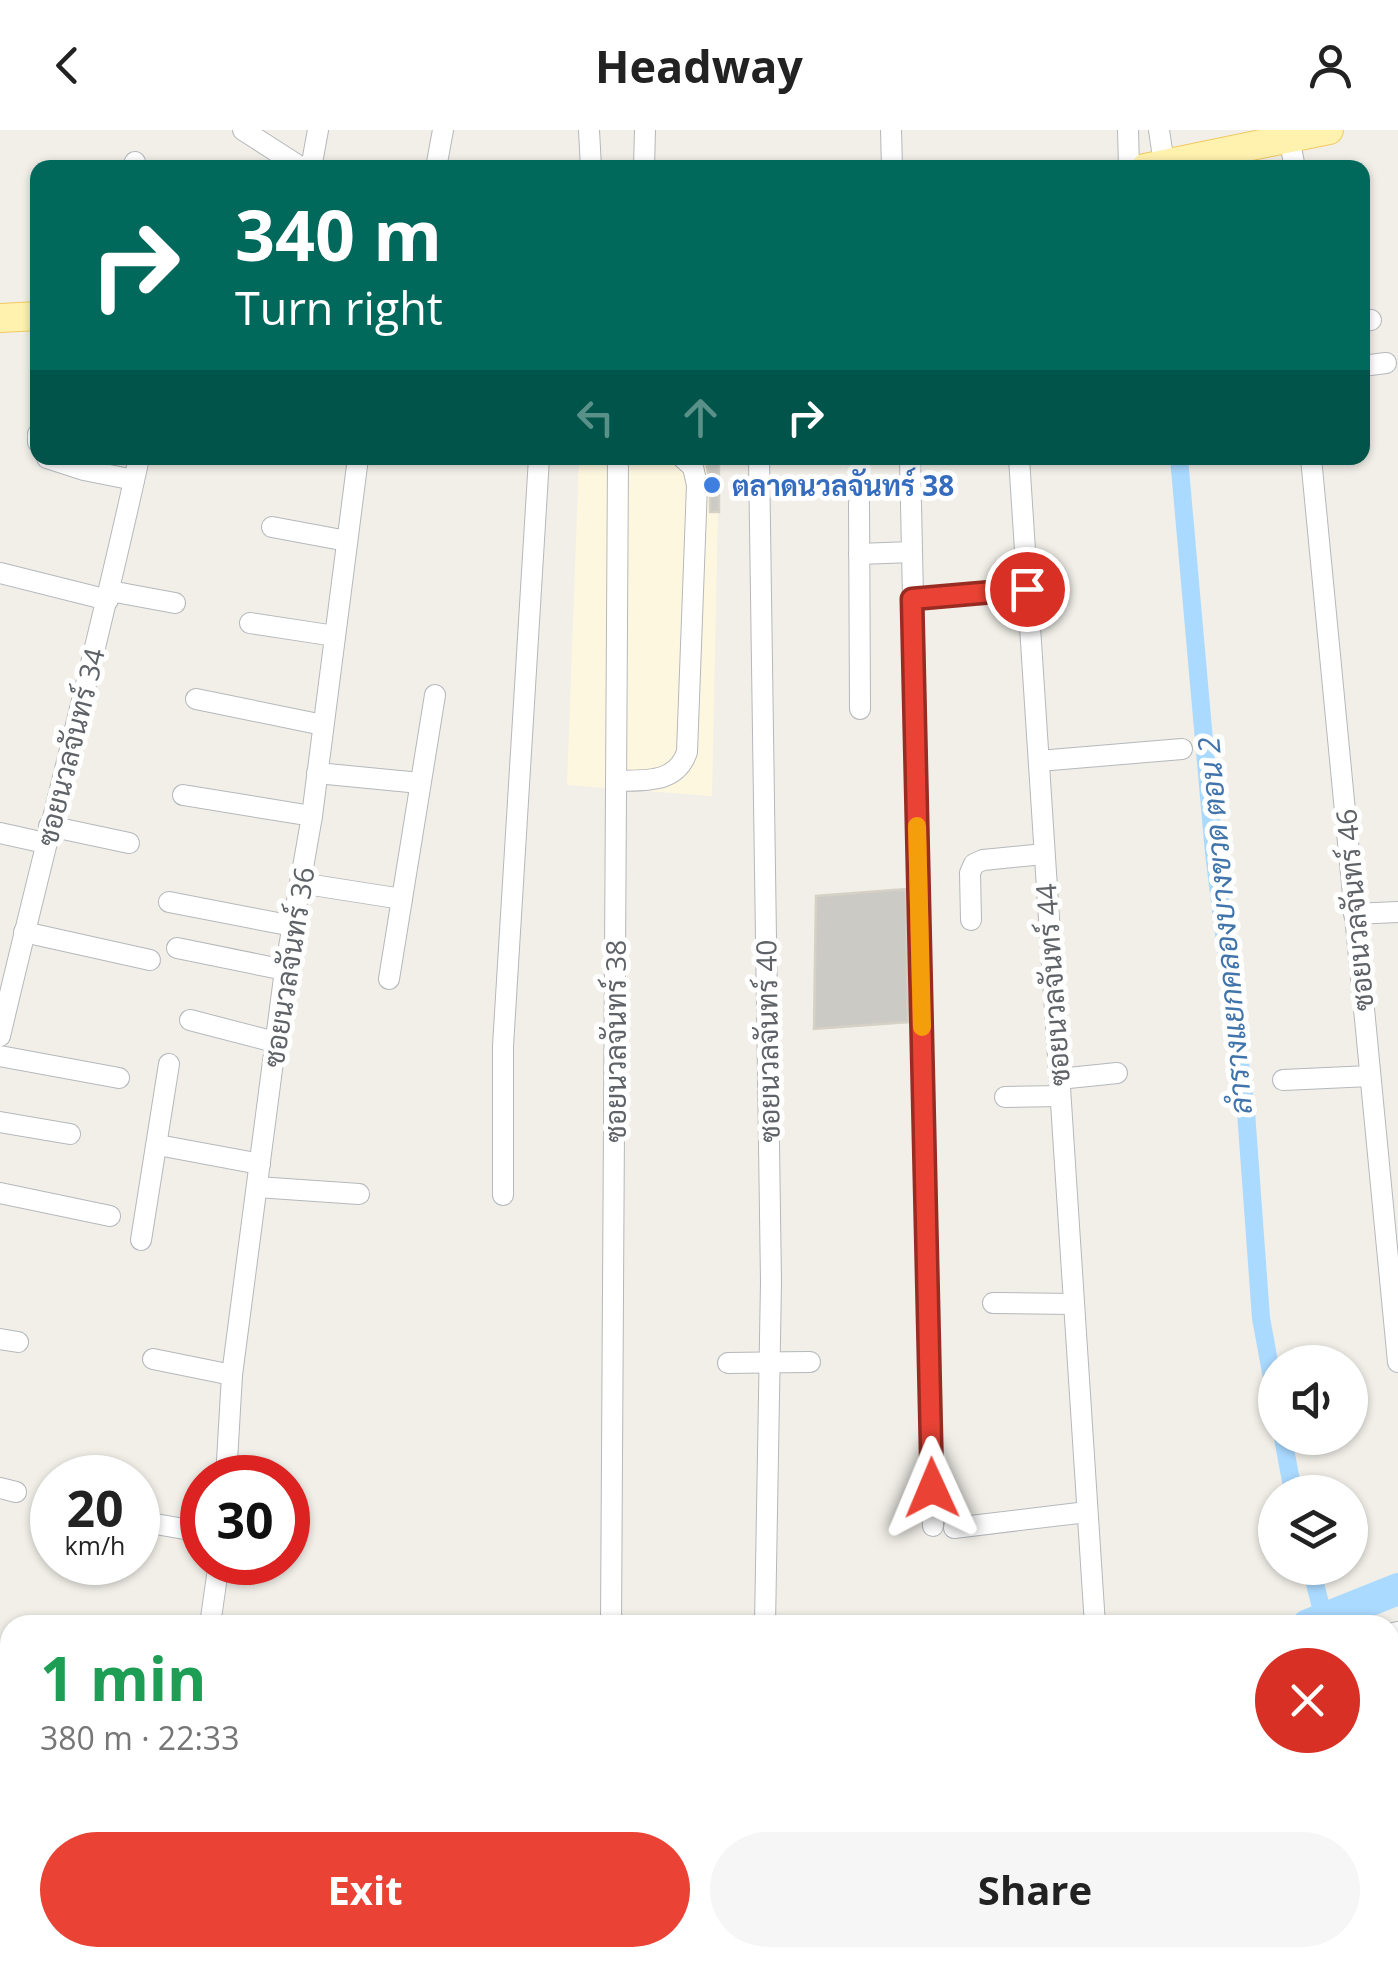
<!DOCTYPE html>
<html lang="en">
<head>
<meta charset="utf-8">
<style>
  :root { --surface:#fff; --page:#f6f6f6; --text:#222; --muted:#767676; --accent:#ea4335 }
  body { margin:0; font-family:"Open Sans",Sarabun,sans-serif; background:var(--page); color:var(--text); height:100vh; display:flex; flex-direction:column; font-size:38px; white-space:nowrap }
  * { box-sizing:border-box; margin:0 }
  p { font-size:32px; color:var(--muted) }
  .icon { flex:none; width:55px; height:55px; fill:none; stroke:currentColor; stroke-width:2; stroke-linecap:round; stroke-linejoin:round }
  .map { position:relative; flex:1; overflow:hidden }
  .side { position:absolute; left:0px; top:1485px; width:1400px; height:352px; display:flex; flex-direction:column; background:var(--surface); border-radius:30px 30px 0 0; box-shadow:0 2px 8px #0004 }
  .side>* { flex:none }
  .banner { position:absolute; left:30px; top:30px; width:1340px; height:305px; border-radius:20px; box-shadow:0 2px 8px #0004; background:#00695c; color:#fff; overflow:hidden }
  .buttons { position:absolute; left:1258px; top:1215px; display:grid; gap:20px }
  .buttons a { display:grid; place-items:center; width:110px; height:110px; border-radius:50%; background:var(--surface); box-shadow:0 2px 8px #0004; font-size:50px }
  .speed { position:absolute; left:30px; top:1325px; display:flex; gap:20px; font-size:50px; font-weight:700; text-align:center }
  .speed>* { display:grid; place-content:center; width:130px; height:130px; border-radius:50%; background:var(--surface); box-shadow:0 2px 8px #0004; line-height:1 }
  .speed small { font-size:25px; font-weight:400 }
  .speed .limit { border:15px solid #d22; background:#fff; color:#111 }
  .pin { position:absolute; display:grid; place-items:center; width:85px; height:85px; color:#fff; margin:-42px; border:5px solid #fff; border-radius:50%; box-shadow:0 2px 10px #0007 }
  .me { position:absolute; width:110px; margin:-55px; rotate:359deg; stroke-linejoin:round; filter:drop-shadow(0 0 8px #0008) }
  .turn { display:flex; align-items:center; gap:35px; height:210px; padding:0 40px; font-size:45px }
  .turn .icon { width:130px; height:130px; stroke-width:2.5 }
  .turn b { display:block; font-size:70px; line-height:85px }
  .lanes { display:flex; align-items:center; height:95px; padding:0 40px; background:#0003; justify-content:center; gap:50px; direction:ltr }
  .lanes .off { opacity:.35 }
  .round { display:grid; place-items:center; flex:none; width:105px; height:105px; border-radius:52px; background:var(--page) }
  .overview { display:flex; align-items:center; justify-content:space-between; height:170px; padding:0 40px }
  h1 { font-size:60px; font-weight:700; line-height:75px; color:#1e9e55 }
  .cta { display:flex; gap:20px; margin-top:auto; padding:20px 40px }
  .cta a { flex:1; height:115px; border-radius:60px; background:var(--accent); color:#fff; font-size:40px; font-weight:700; line-height:115px; text-align:center }
  .cta a+a { background:var(--page); color:var(--text) }
  header { display:flex; justify-content:space-between; align-items:center; height:130px; padding:0 40px; background:var(--surface); font-size:45px; font-weight:700 }
  .map>svg:first-child { display:block }
  .commercial { fill:#fef7e0 }
  .lines { fill:none; stroke-linecap:round; stroke-linejoin:round }
  .canal { stroke:#aadaff; stroke-width:18 }
  .river { stroke:#aadaff; stroke-width:32 }
  .building { fill:#cccac5; stroke:#d6d1c6; stroke-width:2.5 }
  .minor-casing { stroke:#b5b8bc; stroke-width:22 }
  .major-casing { stroke:#f2c960; stroke-width:30 }
  .minor { stroke:#fff; stroke-width:20 }
  .major { stroke:#fff2af; stroke-width:28 }
  .route-casing { stroke:#982c22; stroke-width:25 }
  .route { stroke:#ea4335; stroke-width:18 }
  .slow { stroke:#f59e0b; stroke-width:18 }
  .shop-dot { fill:#3f7fe0; stroke:#fff; stroke-width:4 }
  .labels { text-anchor:middle; dominant-baseline:central; stroke-width:10; stroke-linejoin:round; paint-order:stroke }
  .shop-label { font-size:28px; font-weight:bold; fill:#366cbe; stroke:#fff; text-anchor:start }
  .street-label { font-size:28px; fill:#5f6368; stroke:#fff }
  .water-label { font-size:30px; font-style:italic; fill:#4174aa; stroke:#fff }
</style>
</head>
<body>
<header><svg class="icon" aria-label="back" viewBox="0 0 24 24"><path d="M15 5l-7 7 7 7"/></svg>Headway<svg class="icon" aria-label="person" viewBox="0 0 24 24"><circle cx="12" cy="8" r="4"/><path d="M4 21q1-7 8-7t8 7"/></svg></header>
<div class="map">
<svg width="1398" height="1837" viewBox="0 0 1398 1837">
  <rect width="100%" height="100%" fill="#f1efe8"/>
  <path class="commercial" d="M579,328H719L712,666L567,655Z"/>
  <g class="lines">
    <g class="canal">
      <path d="M1179,328L1214,723L1246,982L1261,1188L1275,1264"/>
      <path d="M1283,1308L1293,1362"/>
      <path d="M1311,1438L1324,1489"/>
    </g>
    <g class="river">
      <path d="M1308,1495L1398,1459"/>
      <path d="M311,1837L356,1828"/>
    </g>
  </g>
  <g class="building">
    <path d="M705,328H719V382H710V352Z"/>
    <path d="M906,759L908,892L814,899L816,766Z"/>
  </g>
  <g class="lines">
    <defs>
      <g id="minor">
        <path d="M243,0L302,38"/>
        <path d="M589,0L591,38"/>
        <path d="M891,0L892,38"/>
        <path d="M1128,0L1129,38"/>
        <path d="M1159,0L1164,34"/>
        <path d="M1289,8L1295,38"/>
        <path d="M132,38L135,32"/>
        <path d="M311,38L318,0"/>
        <path d="M436,38L443,0"/>
        <path d="M644,38L645,0"/>
        <path d="M1362,191L1371,190"/>
        <path d="M1362,236L1386,233"/>
        <path d="M38,304V312"/>
        <path d="M47,328L84,340L134,350"/>
        <path d="M759,328L771,1152L765,1495"/>
        <path d="M910,328L933,1396"/>
        <path d="M1019,328L1095,1495"/>
        <path d="M1311,328L1398,1232"/>
        <path d="M859,372L860,579"/>
        <path d="M272,397L347,411"/>
        <path d="M859,424L912,422"/>
        <path d="M0,443L108,470"/>
        <path d="M110,461L175,473"/>
        <path d="M912,469L1027,459"/>
        <path d="M250,493L335,506"/>
        <path d="M196,569L323,595"/>
        <path d="M1039,631L1182,619"/>
        <path d="M317,643L420,653"/>
        <path d="M616,651C645,650 676,654 687,622L697,355L693,337L683,328"/>
        <path d="M183,665L312,686"/>
        <path d="M49,696L129,713"/>
        <path d="M0,703L45,713"/>
        <path d="M300,753L402,769"/>
        <path d="M169,772L293,796"/>
        <path d="M1354,784L1398,782"/>
        <path d="M971,790L970,743L974,734L983,730L1044,724"/>
        <path d="M24,802L150,830"/>
        <path d="M177,818L285,840"/>
        <path d="M389,849L435,565"/>
        <path d="M190,890L275,912"/>
        <path d="M0,906C45,713 97,521 139,328"/>
        <path d="M0,926L119,948"/>
        <path d="M1059,949L1117,943"/>
        <path d="M1283,950L1370,946"/>
        <path d="M1005,967L1060,966"/>
        <path d="M0,992L70,1004"/>
        <path d="M158,1015L260,1034"/>
        <path d="M257,1057L359,1064"/>
        <path d="M0,1063L110,1086"/>
        <path d="M503,1065V916L539,328"/>
        <path d="M141,1110L169,934"/>
        <path d="M993,1173L1073,1174"/>
        <path d="M0,1209L18,1212"/>
        <path d="M153,1229L232,1245"/>
        <path d="M728,1233L810,1232"/>
        <path d="M226,1348L232,1245L285,840L312,686L358,328"/>
        <path d="M0,1358L16,1362"/>
        <path d="M138,1391L202,1402"/>
        <path d="M954,1398L1087,1382"/>
        <path d="M210,1495L219,1432"/>
        <path d="M611,1495L618,328"/>
        <path d="M1390,1504L1398,1502"/>
        <path d="M1390,1605L1398,1603"/>
        <path d="M1390,1686L1398,1724"/>
        <path d="M0,1721L10,1723"/>
        <path d="M1351,1828L1353,1837"/>
        <path d="M159,1837L162,1828"/>
      </g>
      <g id="major">
        <path d="M1145,38L1329,0"/>
        <path d="M0,188L38,186"/>
      </g>
    </defs>
    <use href="#minor" class="minor-casing"/>
    <use href="#major" class="major-casing"/>
    <use href="#minor" class="minor"/>
    <use href="#major" class="major"/>
  </g>
  <g class="lines">
    <defs>
      <path id="route" d="M932,1358L912,469L1027,459"/>
    </defs>
    <use href="#route" class="route-casing"/>
    <use href="#route" class="route"/>
    <path class="slow" d="M917,696L922,897"/>
  </g>
  <circle class="shop-dot" cx="712" cy="355" r="10"/>
  <g class="labels">
    <g class="shop-label">
      <text x="732" y="355">ตลาดนวลจันทร์ 38</text>
    </g>
    <g class="street-label">
      <text transform="translate(70 617) rotate(-76)">ซอยนวลจันทร์ 34</text>
      <text transform="translate(1354 780) rotate(-95)">ซอยนวลจันทร์ 46</text>
      <text transform="translate(288 837) rotate(-81)">ซอยนวลจันทร์ 36</text>
      <text transform="translate(1052 855) rotate(-94)">ซอยนวลจันทร์ 44</text>
      <text transform="translate(615 911) rotate(-90)">ซอยนวลจันทร์ 38</text>
      <text transform="translate(767 911) rotate(-91)">ซอยนวลจันทร์ 40</text>
    </g>
    <g class="water-label">
      <text transform="translate(1224 796) rotate(-95)">ลำรางแยกคลองบางขวด ตอน 2</text>
    </g>
  </g>
</svg>
<div class="buttons">
<a><svg class="icon" aria-label="sound" viewBox="0 0 24 24"><path d="M4 9h4l5-4v14l-5-4H4zM17 9q2 3 0 6"/></svg></a>
<a><svg class="icon" aria-label="layers" viewBox="0 0 24 24"><path d="M12 4l9 5-9 5-9-5zM3 14l9 5 9-5"/></svg></a>
</div>
<div class="speed"><div>20<small>km/h</small></div><div class="limit">30</div></div>
<div class="pin" style="left:1027px;top:459px;background:#d93025"><svg class="icon" aria-label="arrive" viewBox="0 0 24 24"><path d="M6 21V4h12l-3 4 3 4H6"/></svg></div>
<svg class="me" style="left:932px;top:1358px" viewBox="-20 -20 40 40"><path d="M0-17L14 15 0 8-14 15z" fill="#ea4335" stroke="#fff" stroke-width="4"/></svg>
<div class="banner">
<div class="turn"><svg class="icon" aria-label="right" viewBox="0 0 24 24"><path d="M7 20v-9h11M14 6l5 5-5 5"/></svg><div><b>340 m</b>Turn right</div></div>
<div class="lanes"><svg class="icon off" aria-label="left" viewBox="0 0 24 24"><path d="M17 20v-9H6M10 6l-5 5 5 5"/></svg><svg class="icon off" aria-label="ahead" viewBox="0 0 24 24"><path d="M12 20V5M6 11l6-6 6 6"/></svg><svg class="icon" aria-label="right" viewBox="0 0 24 24"><path d="M7 20v-9h11M14 6l5 5-5 5"/></svg></div>
</div>
<section class="side">
<div class="overview"><div><h1>1 min</h1><p>380 m · 22:33</p></div><a class="round" style="background:#d93025;color:#fff"><svg class="icon" aria-label="close" viewBox="0 0 24 24"><path d="M6 6l12 12M18 6L6 18"/></svg></a></div>
<div class="cta"><a>Exit</a><a>Share</a></div>
</section>
</div>
</body>
</html>
